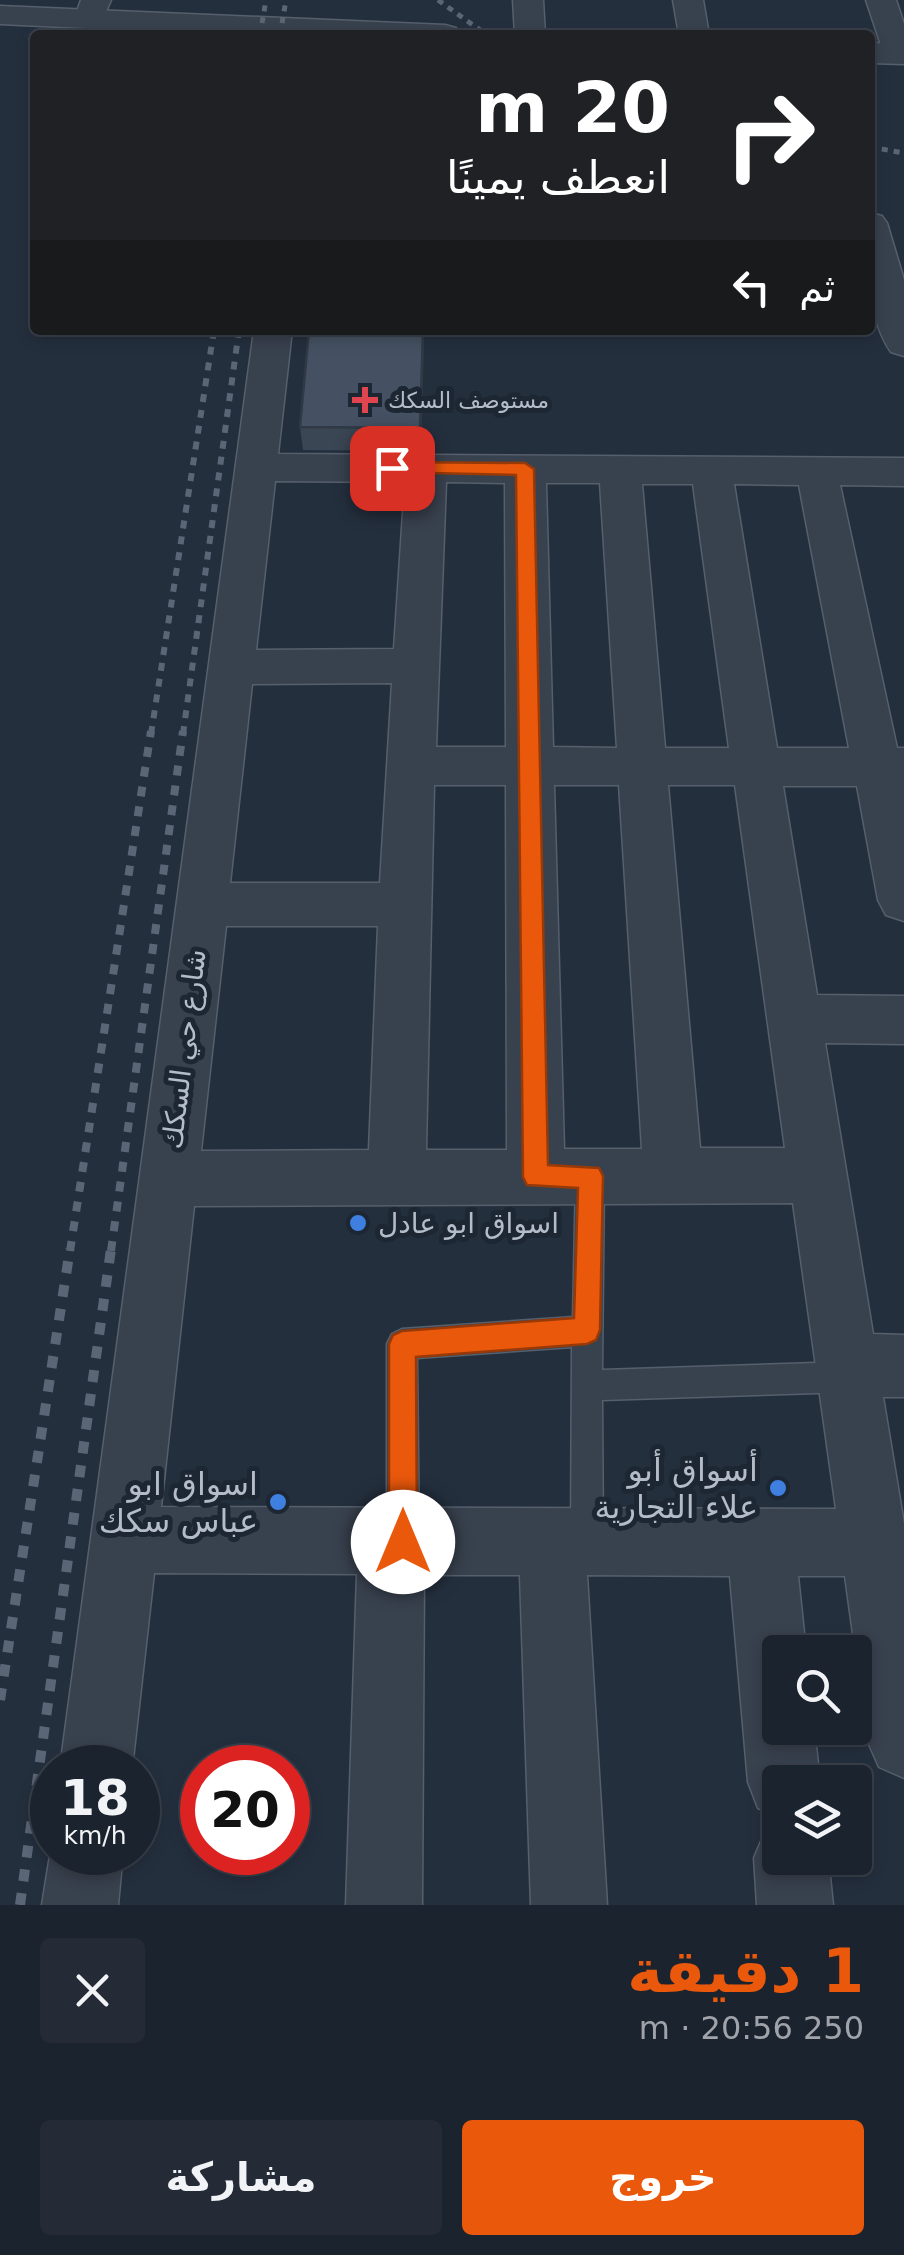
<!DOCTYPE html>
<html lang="ar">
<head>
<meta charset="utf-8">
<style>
  :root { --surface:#1b232e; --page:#242b36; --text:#f1f3f6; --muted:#a0a4aa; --line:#39404a; --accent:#ea580c }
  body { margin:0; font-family:"DejaVu Sans","Noto Sans Arabic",sans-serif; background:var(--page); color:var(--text); direction:rtl; height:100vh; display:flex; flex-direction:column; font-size:38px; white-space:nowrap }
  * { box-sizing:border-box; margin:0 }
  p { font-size:32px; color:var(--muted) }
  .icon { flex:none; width:55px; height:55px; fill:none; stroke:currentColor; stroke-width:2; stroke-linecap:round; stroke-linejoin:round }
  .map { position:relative; height:1905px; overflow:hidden; direction:ltr }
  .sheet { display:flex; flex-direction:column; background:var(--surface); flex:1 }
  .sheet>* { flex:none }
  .top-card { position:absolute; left:30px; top:30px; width:845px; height:305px; border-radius:10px; box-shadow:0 5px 15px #0003,0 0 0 2px var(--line); direction:rtl; background:#202124; color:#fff; overflow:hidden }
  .controls { position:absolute; left:762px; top:1635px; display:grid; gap:20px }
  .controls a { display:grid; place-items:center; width:110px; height:110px; border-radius:10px; background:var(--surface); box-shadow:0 5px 15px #0003,0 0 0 2px var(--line); font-size:50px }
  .speed { position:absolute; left:30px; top:1745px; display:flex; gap:20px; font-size:50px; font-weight:700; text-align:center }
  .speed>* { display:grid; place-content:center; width:130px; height:130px; border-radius:50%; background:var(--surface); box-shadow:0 5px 15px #0003,0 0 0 2px var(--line); line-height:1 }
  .speed small { font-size:25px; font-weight:400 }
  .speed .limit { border:15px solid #d22; background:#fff; color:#111 }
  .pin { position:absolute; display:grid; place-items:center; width:85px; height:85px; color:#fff; margin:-42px; border-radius:20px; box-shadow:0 5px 15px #0006 }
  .me { position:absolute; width:110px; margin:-55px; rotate:0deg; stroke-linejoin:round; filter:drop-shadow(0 0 8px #0008) }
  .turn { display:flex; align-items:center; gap:35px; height:210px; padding:0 40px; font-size:45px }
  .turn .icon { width:130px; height:130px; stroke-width:2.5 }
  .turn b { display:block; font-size:70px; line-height:85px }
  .then { display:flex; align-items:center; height:95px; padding:0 40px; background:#0003; gap:20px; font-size:38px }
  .round { display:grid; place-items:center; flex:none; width:105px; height:105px; border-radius:10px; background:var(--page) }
  .summary { display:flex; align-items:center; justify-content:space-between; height:170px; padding:0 40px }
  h1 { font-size:60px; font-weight:700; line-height:75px; color:var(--accent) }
  .cta { display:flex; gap:20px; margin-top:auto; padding:20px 40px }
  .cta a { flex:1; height:115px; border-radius:10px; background:var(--accent); color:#fff; font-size:40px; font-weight:700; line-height:115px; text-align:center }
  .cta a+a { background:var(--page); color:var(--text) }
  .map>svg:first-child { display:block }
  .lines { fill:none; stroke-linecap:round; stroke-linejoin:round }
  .service-casing { stroke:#565f6c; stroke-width:3 }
  .minor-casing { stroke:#565f6c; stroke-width:3 }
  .tertiary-casing { stroke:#565f6c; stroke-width:3 }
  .service { fill:#38414e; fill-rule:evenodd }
  .minor { fill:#38414e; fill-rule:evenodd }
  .tertiary { fill:#38414e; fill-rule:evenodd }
  .rail-far3 { stroke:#5a6575; stroke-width:5; stroke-dasharray:6 6; stroke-linecap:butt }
  .rail-far2 { stroke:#5a6575; stroke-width:6; stroke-dasharray:8 8; stroke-linecap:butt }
  .rail-far1 { stroke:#5a6575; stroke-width:8; stroke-dasharray:10 10; stroke-linecap:butt }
  .rail { stroke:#5a6575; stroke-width:10; stroke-dasharray:12 12; stroke-linecap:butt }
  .wall { fill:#3b4654 }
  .shaded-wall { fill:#303945 }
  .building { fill:#455162; stroke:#303945; stroke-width:2.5 }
  .route { fill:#ea580c; stroke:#983908; stroke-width:2.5 }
  .health-dot { fill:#e0444e; stroke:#1d2633; stroke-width:4 }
  .shop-dot { fill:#3f7fe0; stroke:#1d2633; stroke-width:4 }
  .labels { text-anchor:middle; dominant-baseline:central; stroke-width:10; stroke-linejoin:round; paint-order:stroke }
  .far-poi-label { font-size:22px; fill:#b4bcc9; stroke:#1d2633; text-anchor:start }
  .street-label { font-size:28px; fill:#b4bcc9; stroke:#1d2633 }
  .poi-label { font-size:28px; fill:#b4bcc9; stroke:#1d2633; text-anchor:start }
  .near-poi-label { font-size:32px; fill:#b4bcc9; stroke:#1d2633; text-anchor:end }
</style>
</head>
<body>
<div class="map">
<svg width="904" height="1905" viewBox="0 0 904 1905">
  <rect width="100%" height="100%" fill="#242f3e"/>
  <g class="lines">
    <defs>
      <path id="service" d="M590,1163L600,1167L604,1176L602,1370L848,1362L859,1366L863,1377L859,1388L848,1392L602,1400L603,1543L598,1554L587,1559L576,1554L571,1543L572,1347L417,1358L419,1542L414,1553L403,1558L392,1553L387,1542V1344L392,1334L402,1329L573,1317L576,1176L580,1167Z"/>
      <g id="minor">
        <path d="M81,0H111L100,25H78L74,19Z"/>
        <path d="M513,0H543L545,35H515Z"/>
        <path d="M673,0H703L709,35H679Z"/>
        <path d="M866,0H896L904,24V62L888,61L884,54Z"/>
        <path d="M870,213L882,216L887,223L904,280V356L891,352C864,313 870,257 870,213Z"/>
        <path d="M254,330H292L278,454L904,458V486L840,485L897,748H904V921L886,915L878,900L857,786H783L817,995L904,996V1044L825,1043L873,1334L904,1335V1397H883L904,1524V1778L879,1767L868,1742L845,1576H798L806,1652H780V1728H814L820,1782H780V1817L758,1808L748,1782L730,1576L587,1575L607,1905H531L520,1575H424L422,1905H346L357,1574L154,1573L132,1768H60ZM275,481L405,482L394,649L256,650ZM446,482L505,483L506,747H436ZM546,483H600L617,748L553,747ZM642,484H693L729,748H665ZM734,484L799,485L849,748H777ZM392,683L380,883H230L252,684ZM434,785H506L507,1150H426ZM554,785H619L642,1149H564ZM668,785H735L785,1148H700ZM226,926H378L369,1150L201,1151ZM793,1203L836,1509L161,1507L194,1206Z"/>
        <path d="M780,1825V1858H828L833,1905H757L754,1858L765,1832Z"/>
        <path d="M52,1843V1852H123L118,1905H42Z"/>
      </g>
      <g id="tertiary">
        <path d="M0,6L445,25L456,28L461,35H235L0,24Z"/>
        <path d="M870,43L904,44V64L870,63Z"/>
      </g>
    </defs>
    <use href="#service" class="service-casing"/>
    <use href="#minor" class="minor-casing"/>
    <use href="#tertiary" class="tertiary-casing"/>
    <use href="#service" class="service"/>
    <use href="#minor" class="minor"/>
    <use href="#tertiary" class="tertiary"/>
    <g class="rail-far3">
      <path d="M438,0L487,35"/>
      <path d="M260,35L266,0"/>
      <path d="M280,35L286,0"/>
      <path d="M870,147L904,153"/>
    </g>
    <g class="rail-far2">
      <path d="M151,734L214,330"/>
      <path d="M183,734L239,330"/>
    </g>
    <g class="rail-far1">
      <path d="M70,1251L151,731"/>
      <path d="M111,1251L183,731"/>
    </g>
    <g class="rail">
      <path d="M0,1700L70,1249"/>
      <path d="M20,1905L111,1249"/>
    </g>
  </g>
  <path class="wall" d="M423,330L421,451L303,450L300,427Z"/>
  <path class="shaded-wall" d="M423,330L424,349L421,451L420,428Z"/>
  <path class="building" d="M309,330H423L420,428L300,427Z"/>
  <path class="route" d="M392,462L525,463L534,469L548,1165L599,1168L603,1176L600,1330L596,1340L587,1344L416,1357L417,1542L413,1552L403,1556L393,1552L389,1542V1344L393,1335L402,1331L574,1318L578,1188L527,1185L523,1177L516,475L386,472L383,468Z"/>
  <path class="health-dot" d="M360 385h10v10h10v10h-10v10h-10v-10h-10v-10h10z"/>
  <g class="shop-dot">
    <circle cx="358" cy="1223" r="10"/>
    <circle cx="778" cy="1488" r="10"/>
    <circle cx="278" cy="1502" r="10"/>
  </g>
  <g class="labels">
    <g class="far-poi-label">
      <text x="388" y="400">مستوصف السكك</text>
    </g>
    <g class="street-label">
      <text transform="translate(184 1049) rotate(-83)">شارع حي السكك</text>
    </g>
    <g class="poi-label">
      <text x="378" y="1223">اسواق ابو عادل</text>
    </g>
    <g class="near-poi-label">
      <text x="758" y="1470">أسواق أبو<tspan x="758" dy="37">علاء التجارية</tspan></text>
      <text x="258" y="1484">اسواق ابو<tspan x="258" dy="37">عباس سكك</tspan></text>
    </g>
  </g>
</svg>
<div class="controls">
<a><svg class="icon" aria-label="search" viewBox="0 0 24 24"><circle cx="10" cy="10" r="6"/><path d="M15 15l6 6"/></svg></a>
<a><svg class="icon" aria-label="layers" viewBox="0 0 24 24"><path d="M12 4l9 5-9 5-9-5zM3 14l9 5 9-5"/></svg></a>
</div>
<div class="speed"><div>18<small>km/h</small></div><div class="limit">20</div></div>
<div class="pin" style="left:392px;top:468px;background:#d93025"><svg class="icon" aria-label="arrive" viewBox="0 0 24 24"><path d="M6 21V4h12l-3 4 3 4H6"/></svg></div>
<svg class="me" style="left:403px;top:1542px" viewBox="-20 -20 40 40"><circle r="19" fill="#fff"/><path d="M0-13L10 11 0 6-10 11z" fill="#ea580c"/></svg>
<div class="top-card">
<div class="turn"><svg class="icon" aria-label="right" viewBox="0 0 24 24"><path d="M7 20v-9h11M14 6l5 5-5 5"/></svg><div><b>20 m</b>انعطف يمينًا</div></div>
<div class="then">ثم<svg class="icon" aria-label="left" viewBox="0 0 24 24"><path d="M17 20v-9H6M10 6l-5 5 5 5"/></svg></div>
</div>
</div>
<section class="sheet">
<div class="summary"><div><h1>1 دقيقة</h1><p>250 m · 20:56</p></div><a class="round"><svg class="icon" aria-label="close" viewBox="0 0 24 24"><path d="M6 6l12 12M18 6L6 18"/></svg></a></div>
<div class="cta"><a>خروج</a><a>مشاركة</a></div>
</section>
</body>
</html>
